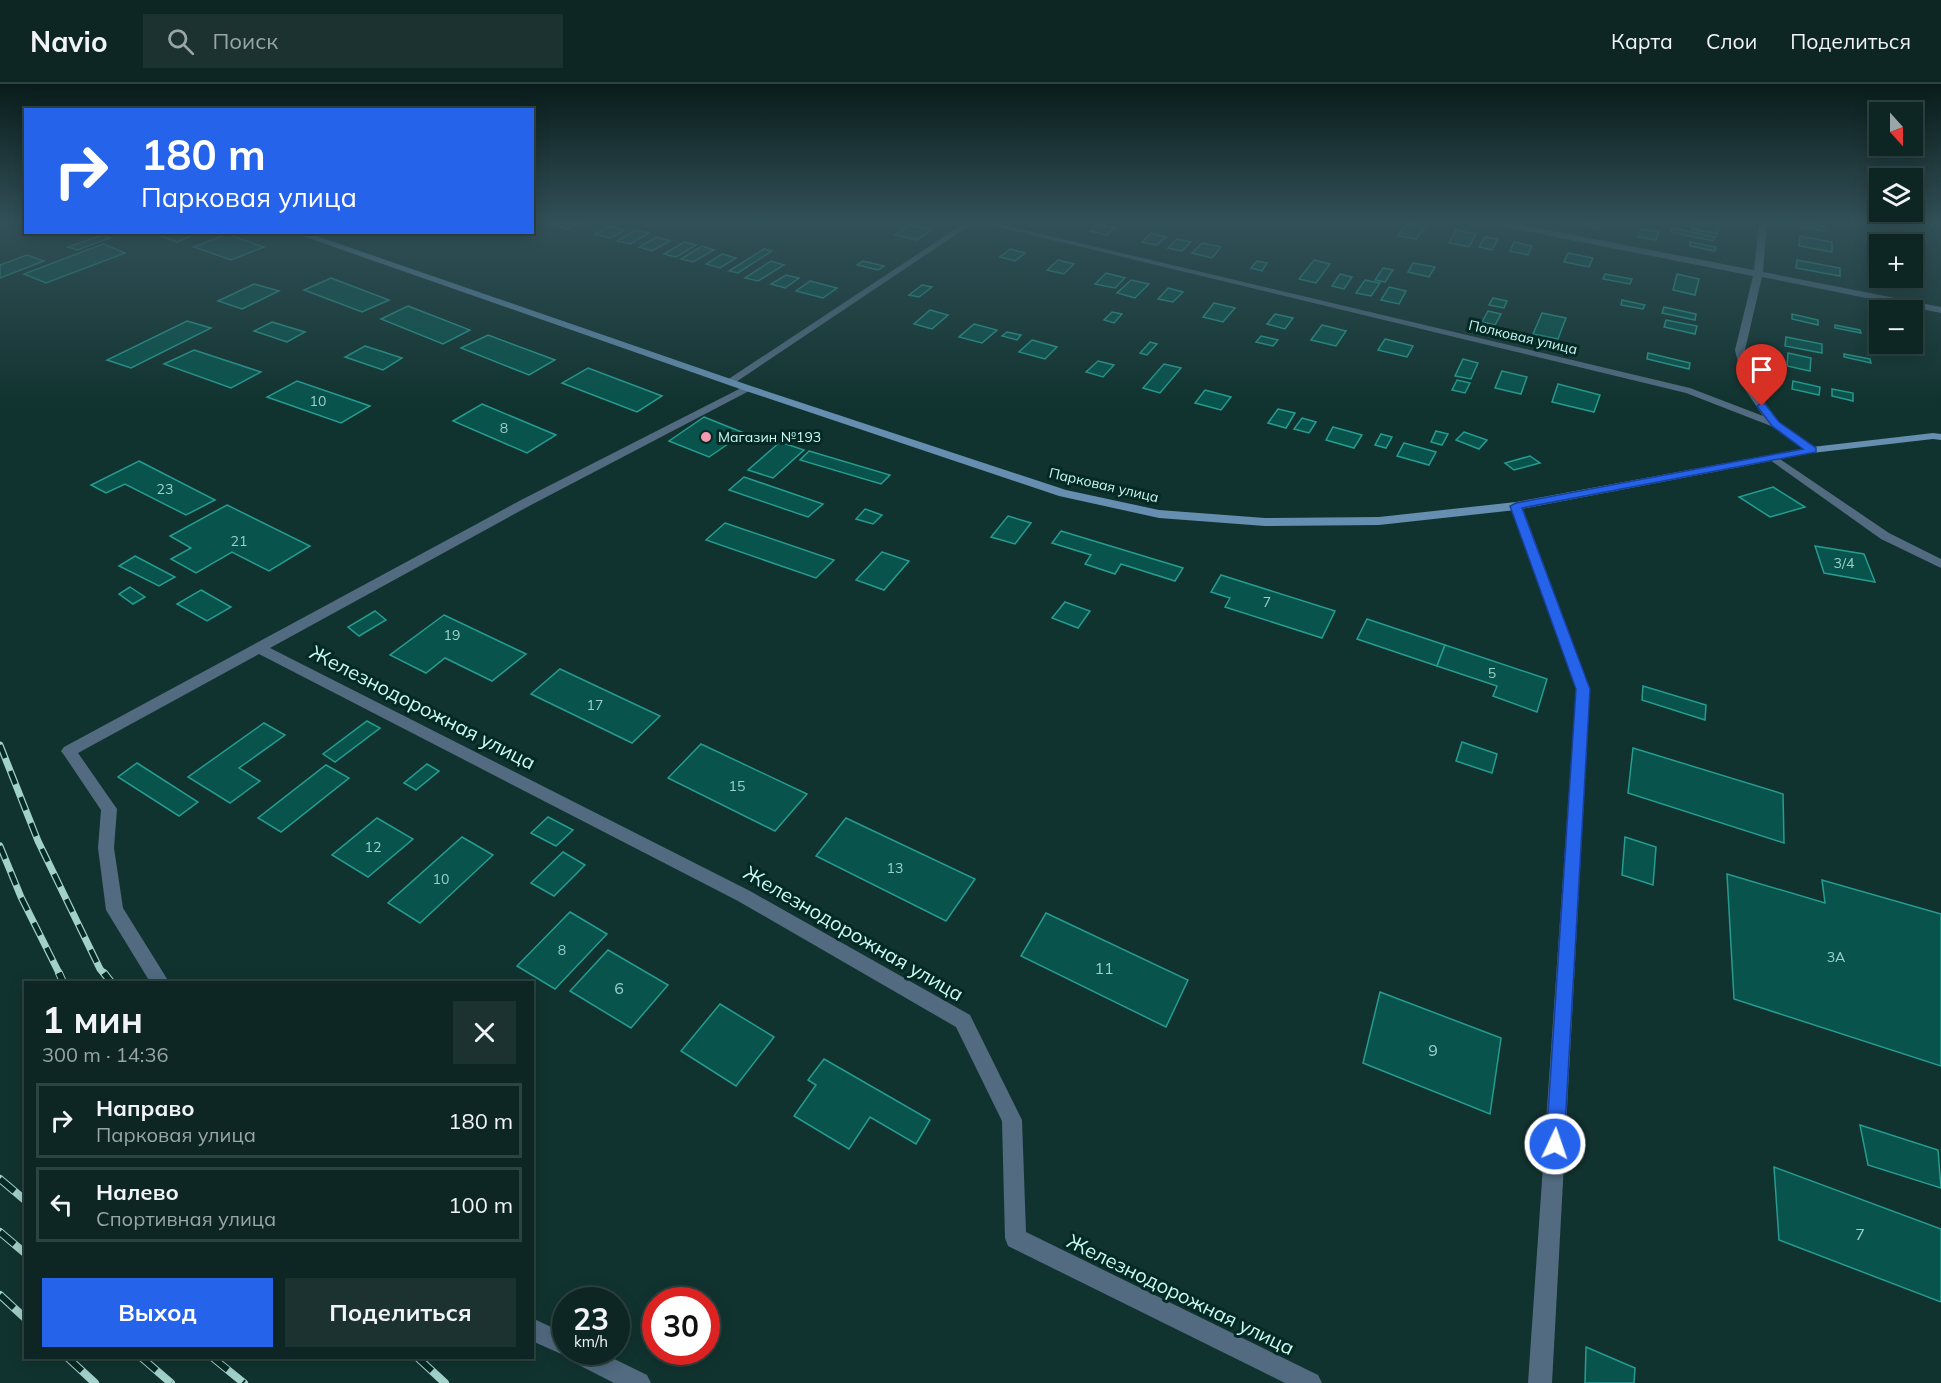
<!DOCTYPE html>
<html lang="ru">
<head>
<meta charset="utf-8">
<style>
  :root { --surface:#0d2623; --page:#1b3230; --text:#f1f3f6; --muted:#9aa5a6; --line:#2d4341; --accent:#2563eb }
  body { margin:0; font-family:Mulish,sans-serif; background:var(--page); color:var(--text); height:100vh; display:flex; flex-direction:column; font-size:22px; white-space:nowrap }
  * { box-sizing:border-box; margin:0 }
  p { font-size:20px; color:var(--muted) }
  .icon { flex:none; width:33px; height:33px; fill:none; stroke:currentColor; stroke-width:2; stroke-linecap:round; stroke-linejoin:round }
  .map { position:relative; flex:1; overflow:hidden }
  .side { position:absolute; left:24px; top:897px; width:510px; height:378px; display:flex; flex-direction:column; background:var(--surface); border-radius:0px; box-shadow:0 3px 15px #0003,0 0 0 2px var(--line) }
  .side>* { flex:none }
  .banner { position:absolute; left:24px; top:24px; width:510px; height:126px; border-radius:0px; box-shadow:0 3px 15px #0003,0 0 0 2px var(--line); background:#2563eb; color:#fff; overflow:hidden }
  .needle { width:39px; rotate:159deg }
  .fabs { position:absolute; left:1869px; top:18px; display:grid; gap:12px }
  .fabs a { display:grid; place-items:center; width:54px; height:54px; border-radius:0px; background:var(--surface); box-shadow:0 3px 15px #0003,0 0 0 2px var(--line); font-size:30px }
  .speed { position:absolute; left:552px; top:1203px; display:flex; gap:12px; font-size:30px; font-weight:700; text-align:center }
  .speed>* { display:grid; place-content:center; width:78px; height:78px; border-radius:50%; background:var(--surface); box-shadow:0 3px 15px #0003,0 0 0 2px var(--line); line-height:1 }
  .speed small { font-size:15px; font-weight:400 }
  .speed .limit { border:9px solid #d22; background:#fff; color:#111 }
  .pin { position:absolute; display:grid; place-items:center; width:51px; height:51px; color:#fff; margin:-62px -26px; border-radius:50% 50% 50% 0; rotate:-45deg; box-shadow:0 0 6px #0007 }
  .pin .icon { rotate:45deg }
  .me { position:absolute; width:66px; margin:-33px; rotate:3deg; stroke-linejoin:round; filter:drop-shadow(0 0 4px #0008) }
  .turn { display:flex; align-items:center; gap:21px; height:126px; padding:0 18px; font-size:27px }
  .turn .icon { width:78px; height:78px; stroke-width:2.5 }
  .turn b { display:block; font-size:42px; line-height:51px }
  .round { display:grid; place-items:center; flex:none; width:63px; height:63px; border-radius:0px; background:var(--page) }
  .head { display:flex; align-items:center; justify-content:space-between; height:102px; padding:0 18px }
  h1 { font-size:36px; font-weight:700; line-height:45px }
  .button { display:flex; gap:12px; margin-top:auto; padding:12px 18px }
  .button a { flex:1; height:69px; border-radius:0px; background:var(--accent); color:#fff; font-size:24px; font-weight:700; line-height:69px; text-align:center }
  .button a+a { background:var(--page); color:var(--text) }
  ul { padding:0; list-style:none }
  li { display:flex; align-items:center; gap:18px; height:75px; margin:0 12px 9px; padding:0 6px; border:3px solid var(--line); border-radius:0px }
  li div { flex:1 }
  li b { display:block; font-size:22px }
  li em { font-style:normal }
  header { display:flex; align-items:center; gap:36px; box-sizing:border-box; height:84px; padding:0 30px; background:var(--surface); border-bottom:2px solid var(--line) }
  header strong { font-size:28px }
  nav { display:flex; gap:33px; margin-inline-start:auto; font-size:21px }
  .search { width:420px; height:54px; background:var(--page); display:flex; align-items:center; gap:15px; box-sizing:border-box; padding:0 21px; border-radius:0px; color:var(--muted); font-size:22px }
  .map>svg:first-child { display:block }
  .building { fill:#08534c; stroke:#269c90; stroke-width:1.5 }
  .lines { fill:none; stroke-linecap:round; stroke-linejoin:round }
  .service { fill:#526b81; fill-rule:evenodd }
  .minor { fill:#526b81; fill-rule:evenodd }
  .secondary { fill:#658eb0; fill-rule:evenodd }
  .rail-far1-casing { stroke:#a2d0ca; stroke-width:7 }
  .rail-casing { stroke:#a2d0ca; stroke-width:8 }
  .rail-far1 { stroke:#052925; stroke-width:4.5; stroke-dasharray:14; stroke-linecap:butt }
  .rail { stroke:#052925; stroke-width:6; stroke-dasharray:19; stroke-linecap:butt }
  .route { fill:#2563eb; stroke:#184099; stroke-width:1.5 }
  .poi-dot { fill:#f29aaf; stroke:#052925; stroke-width:2 }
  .labels { text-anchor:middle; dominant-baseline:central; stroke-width:6; stroke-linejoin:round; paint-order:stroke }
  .far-street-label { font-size:14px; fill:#cafbf4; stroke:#052925 }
  .number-label { font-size:14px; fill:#9ad1ca }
  .far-poi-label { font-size:14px; fill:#cafbf4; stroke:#052925; text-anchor:start }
  .near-number-label { font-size:16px; fill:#9ad1ca }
  .near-street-label { font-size:20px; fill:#cafbf4; stroke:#052925 }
</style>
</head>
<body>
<header>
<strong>Navio</strong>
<div class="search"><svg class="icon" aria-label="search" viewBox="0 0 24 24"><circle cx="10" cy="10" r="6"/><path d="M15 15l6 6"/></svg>Поиск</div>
<nav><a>Карта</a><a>Слои</a><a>Поделиться</a></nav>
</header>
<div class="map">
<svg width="1941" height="1299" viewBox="0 0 1941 1299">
  <rect width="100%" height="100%" fill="#11332f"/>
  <g class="building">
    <path d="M555,138H583L568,145L550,140Z"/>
    <path d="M1408,138L1426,141L1416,155L1398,152Z"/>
    <path d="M1585,138H1602L1599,144L1583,141Z"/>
    <path d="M1694,138H1720L1717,150L1692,145Z"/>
    <path d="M1801,138L1824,142V147L1800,143Z"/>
    <path d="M1098,140L1115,144L1107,151L1090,147Z"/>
    <path d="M910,141L931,146L917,156L895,151Z"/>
    <path d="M609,142L624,147L610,154L595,150Z"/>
    <path d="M1673,144L1715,153L1713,157L1671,148Z"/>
    <path d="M1641,145L1659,148L1656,156L1638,153Z"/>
    <path d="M636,146L649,149L630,160L617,157Z"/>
    <path d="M1456,146L1476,150L1469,163L1449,159Z"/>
    <path d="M150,148H200L177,158Z"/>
    <path d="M1151,149L1166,153L1157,161L1142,158Z"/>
    <path d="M227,150L264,163L231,176L194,163Z"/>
    <path d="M102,151L110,154L77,166L68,163Z"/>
    <path d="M1800,152L1832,158V168L1799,162Z"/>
    <path d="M657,153L670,157L652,167L639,163Z"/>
    <path d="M1485,153L1498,155L1492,166L1479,163Z"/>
    <path d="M1177,155L1191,158L1182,167L1168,164Z"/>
    <path d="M684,158L696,161L676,173L664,170Z"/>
    <path d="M1514,158L1532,162L1528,171L1510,167Z"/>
    <path d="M1690,158L1716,163L1715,167L1690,162Z"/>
    <path d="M1202,159L1221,163L1212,174L1192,169Z"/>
    <path d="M103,160L125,169L46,199L24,190Z"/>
    <path d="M702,162L714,166L693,178L681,175Z"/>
    <path d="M764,165L772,167L738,189L729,187Z"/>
    <path d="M1010,165L1025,169L1015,177L1000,173Z"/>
    <path d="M1568,169L1593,174L1589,183L1564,178Z"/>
    <path d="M722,170L736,174L720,184L706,180Z"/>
    <path d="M27,171L44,177L0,194V181Z"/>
    <path d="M1058,176L1074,180L1064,190L1047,186Z"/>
    <path d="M1314,176L1330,180L1316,199L1299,195Z"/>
    <path d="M1797,176L1840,184V192L1796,184Z"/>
    <path d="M771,177L784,181L758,197L745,194Z"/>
    <path d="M863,177L884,182L878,186L857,181Z"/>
    <path d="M1257,177L1267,179L1262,187L1251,184Z"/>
    <path d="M1413,179L1435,183L1429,193L1408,188Z"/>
    <path d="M1383,184L1393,186L1385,198L1375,196Z"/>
    <path d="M1106,189L1125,194L1115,204L1095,200Z"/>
    <path d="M1340,190L1352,193L1344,205L1332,202Z"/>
    <path d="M1605,190L1632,195L1630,200L1603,195Z"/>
    <path d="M1677,190L1699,195L1695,211L1673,206Z"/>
    <path d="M786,191L799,194L785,204L771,200Z"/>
    <path d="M331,194L389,216L362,228L304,206Z"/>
    <path d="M1889,194H1906V203L1890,200Z"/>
    <path d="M1131,196L1149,200L1135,214L1117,209Z"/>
    <path d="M1365,196L1380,199L1371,212L1356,209Z"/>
    <path d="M810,197L837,204L823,214L796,207Z"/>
    <path d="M254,200L279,207L242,225L218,217Z"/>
    <path d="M922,201L932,203L919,213L909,211Z"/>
    <path d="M1389,203L1406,207L1399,220L1381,216Z"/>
    <path d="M1168,204L1183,208L1173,218L1158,215Z"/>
    <path d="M1493,214L1507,217L1504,224L1489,221Z"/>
    <path d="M1622,216L1645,221L1643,225L1621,221Z"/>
    <path d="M1214,219L1235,224L1223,238L1203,233Z"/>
    <path d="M408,222L470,246L443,260L381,235Z"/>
    <path d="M1664,223L1696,230L1695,236L1662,229Z"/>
    <path d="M930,226L948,231L932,245L914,240Z"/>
    <path d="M1488,227L1501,230L1495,241L1482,238Z"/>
    <path d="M1112,228L1122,230L1114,239L1104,236Z"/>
    <path d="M1542,229L1566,234L1558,255L1533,250Z"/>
    <path d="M1275,230L1293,234L1285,245L1267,240Z"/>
    <path d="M1792,230L1818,236V241L1792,235Z"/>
    <path d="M1666,236L1697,242L1695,250L1664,243Z"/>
    <path d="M187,237L211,244L131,284L107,276Z"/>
    <path d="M272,238L305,248L287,258L254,247Z"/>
    <path d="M974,240L997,246L982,259L959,253Z"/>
    <path d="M1322,241L1346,247L1336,262L1311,256Z"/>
    <path d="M1835,241L1860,246L1861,249L1835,244Z"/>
    <path d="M1007,248L1021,251L1017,256L1002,252Z"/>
    <path d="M488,251L555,276L529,291L461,264Z"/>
    <path d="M1261,252L1278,256L1273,262L1256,258Z"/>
    <path d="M1786,253L1822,260V269L1785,262Z"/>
    <path d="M1385,255L1413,262L1407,273L1378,266Z"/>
    <path d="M1032,256L1057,263L1045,275L1019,268Z"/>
    <path d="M1150,258L1157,260L1147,271L1140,269Z"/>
    <path d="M365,262L402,274L383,286L345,273Z"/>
    <path d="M194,266L261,288L231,304L164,280Z"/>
    <path d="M1648,269L1690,279L1689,285L1647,275Z"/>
    <path d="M1788,269L1811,274L1810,287L1787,282Z"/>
    <path d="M1844,270L1870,275L1871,279L1844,273Z"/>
    <path d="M1463,275L1478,279L1471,295L1455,292Z"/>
    <path d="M1098,277L1114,281L1103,293L1086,288Z"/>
    <path d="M1164,280L1181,284L1160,309L1143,304Z"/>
    <path d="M588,284L662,312L637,328L562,299Z"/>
    <path d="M1502,287L1527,293L1521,310L1495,304Z"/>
    <path d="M1457,296L1470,299L1465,309L1452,306Z"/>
    <path d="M297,297L370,322L341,339L267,313Z"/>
    <path d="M1793,297L1820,303L1819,311L1792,305Z"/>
    <path d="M1558,300L1600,311L1594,328L1552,318Z"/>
    <path d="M1832,305L1853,309V317L1832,312Z"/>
    <path d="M1205,306L1231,313L1221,326L1195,319Z"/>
    <path d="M482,320L556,351L527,369L453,337Z"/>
    <path d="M1278,325L1295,329L1286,344L1268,339Z"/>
    <path d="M704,333L744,349L709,373L669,357Z"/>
    <path d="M1302,334L1316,338L1309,349L1294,345Z"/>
    <path d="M1333,343L1362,351L1354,364L1326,356Z"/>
    <path d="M1436,347L1448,350L1442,361L1431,358Z"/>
    <path d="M1464,348L1487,356L1479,365L1456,356Z"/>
    <path d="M1381,350L1392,353L1386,364L1375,361Z"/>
    <path d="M780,358L804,366L773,394L748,386Z"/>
    <path d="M1404,359L1436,368L1429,381L1397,372Z"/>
    <path d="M809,367L890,391L881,400L800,376Z"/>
    <path d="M1530,372L1540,379L1514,386L1505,379Z"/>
    <path d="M139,377L215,416L186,431L125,400L106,409L91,401Z"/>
    <path d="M744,393L823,420L808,433L729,406Z"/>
    <path d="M1773,403L1805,423L1770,433L1739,413Z"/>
    <path d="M227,421L310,462L269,487L232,468L196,489L171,475L191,464L170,452Z"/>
    <path d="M865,425L882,431L873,440L856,435Z"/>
    <path d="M1008,432L1031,439L1015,460L991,453Z"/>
    <path d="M725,439L834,476L816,494L706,456Z"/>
    <path d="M1061,447L1183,484L1175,497L1121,480L1115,490L1085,480L1091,471L1052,459Z"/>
    <path d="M1815,462L1864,470L1875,498L1824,489Z"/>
    <path d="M882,468L909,477L884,506L856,496Z"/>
    <path d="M135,472L175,493L159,502L119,482Z"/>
    <path d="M1221,491L1335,527L1322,554L1225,523L1230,514L1211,508Z"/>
    <path d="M130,503L145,513L133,520L119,510Z"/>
    <path d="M201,506L231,523L207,537L177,520Z"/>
    <path d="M1065,518L1090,527L1078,544L1052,534Z"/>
    <path d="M375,527L386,536L359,552L348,543Z"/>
    <path d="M444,531L526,570L492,597L445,574L426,589L390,571Z"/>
    <path d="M1367,535L1445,561L1437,582L1357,555Z"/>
    <path d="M1445,561L1547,595L1537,628L1493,612L1497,602L1437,582Z"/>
    <path d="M560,585L660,632L632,659L531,610Z"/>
    <path d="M1643,602L1706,621L1705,636L1642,616Z"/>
    <path d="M367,637L380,644L335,678L323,670Z"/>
    <path d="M264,639L285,651L239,684L260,697L230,719L188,693Z"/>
    <path d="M1462,658L1497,670L1492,689L1456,677Z"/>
    <path d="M701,660L807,710L775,747L668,694Z"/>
    <path d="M1633,664L1783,710L1784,759L1628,709Z"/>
    <path d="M137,679L198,718L179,732L118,693Z"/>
    <path d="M427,680L439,687L416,706L404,699Z"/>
    <path d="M326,681L349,694L281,748L258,734Z"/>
    <path d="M548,733L573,746L556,762L531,749Z"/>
    <path d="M377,734L413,755L368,793L332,771Z"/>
    <path d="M846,734L975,795L946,837L816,772Z"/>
    <path d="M462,753L493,771L420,839L388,819Z"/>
    <path d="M1625,753L1656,763L1653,801L1622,791Z"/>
    <path d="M563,768L585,781L554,812L531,799Z"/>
    <path d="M1727,790L1825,819L1822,796L1941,830V982L1734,915Z"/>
    <path d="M570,828L607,850L555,905L517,882Z"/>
    <path d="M1046,829L1188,896L1166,943L1021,872Z"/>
    <path d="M608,866L668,901L631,944L570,907Z"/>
    <path d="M1380,908L1501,954L1490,1030L1363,979Z"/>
    <path d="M720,920L774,953L736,1002L681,967Z"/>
    <path d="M824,975L930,1036L916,1060L870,1033L849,1065L794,1032L816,1001L808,996Z"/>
    <path d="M1860,1041L1938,1066L1941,1104L1868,1081Z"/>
    <path d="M1774,1083L1941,1145V1218L1779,1156Z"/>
    <path d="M1586,1263L1635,1284L1634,1299H1585Z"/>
  </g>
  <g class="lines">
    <path class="service" d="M1774,371L1889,449L1941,475V484L1881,455L1770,376V372Z"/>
    <g class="minor">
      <path d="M966,138H975L733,300L724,298Z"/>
      <path d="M978,138H991L1690,304L1763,332L1744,304L1735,266L1753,192L1495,141L1491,138H1506L1754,186L1759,138H1767L1763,188L1941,223V229L1762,193L1745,266L1754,304L1779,338L1816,364L1818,366L1812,369L1771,342L1686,309Z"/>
      <path d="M747,301L752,304L751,306L531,421L270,564L750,807L970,931L1022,1036L1026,1148L1318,1291L1322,1299H1285L1008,1162L1005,1154L1002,1037L956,943L738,817L259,570L78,669L117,725L114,764L123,824L169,898H150L106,826L98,764L101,726L64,671L61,667L64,663L523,415Z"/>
      <path d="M1516,418L1522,422L1590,605L1552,1299H1528L1576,605L1510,422Z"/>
      <path d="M532,1234L566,1250V1268H600L647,1291L651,1299H614L569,1276L568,1273L532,1257Z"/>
    </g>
    <path class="secondary" d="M291,148H305L751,302L1066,406L1159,426L1265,434L1379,433L1516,418L1812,363L1933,349L1941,350V356L1933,355L1812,369L1516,426L1379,441L1265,442L1159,434L1059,412L743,306Z"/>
    <defs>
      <g id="rail-far1">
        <path d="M0,661L38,757L100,885L105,891"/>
        <path d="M0,762L21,813L60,891"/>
      </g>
      <g id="rail">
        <path d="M59,889L63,898"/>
        <path d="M104,889L111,898"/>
        <path d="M0,1095L26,1117"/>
        <path d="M0,1148L26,1170"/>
        <path d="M0,1211L26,1235"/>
        <path d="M68,1274L95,1299"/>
        <path d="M142,1274L171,1299"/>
        <path d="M213,1274L244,1299"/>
        <path d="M418,1274L445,1299"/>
      </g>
    </defs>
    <use href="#rail-far1" class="rail-far1-casing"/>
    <use href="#rail" class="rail-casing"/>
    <use href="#rail-far1" class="rail-far1"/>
    <use href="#rail" class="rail"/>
  </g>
  <linearGradient id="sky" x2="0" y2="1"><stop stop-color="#091c1a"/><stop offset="0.43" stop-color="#325058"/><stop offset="1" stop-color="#325058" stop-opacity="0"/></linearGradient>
  <rect width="1941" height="320" fill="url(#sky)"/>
  <path class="route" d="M1762,319L1765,320L1779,338L1816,364V368L1522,424L1590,605L1564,1060L1562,1066L1555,1069L1549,1066L1546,1060L1576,605L1510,422L1516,419L1803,365L1772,342L1757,322Z"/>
  <circle class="poi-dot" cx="706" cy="353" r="6"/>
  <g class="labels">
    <g class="far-street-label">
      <text transform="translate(1523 253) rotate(13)">Полковая улица</text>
      <text transform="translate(1104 401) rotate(13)">Парковая улица</text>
    </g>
    <g class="number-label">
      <text x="318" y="317">10</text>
      <text x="504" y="344">8</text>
      <text x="165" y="405">23</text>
      <text x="239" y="457">21</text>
      <text x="1844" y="479">3/4</text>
      <text x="1267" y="518">7</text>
      <text x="452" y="551">19</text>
      <text x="1492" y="589">5</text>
      <text x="595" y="621">17</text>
      <text x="737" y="702">15</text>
      <text x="373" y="763">12</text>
      <text x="895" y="784">13</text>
      <text x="441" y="795">10</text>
      <text x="562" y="866">8</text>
      <text x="1836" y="873">3А</text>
    </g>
    <g class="far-poi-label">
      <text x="718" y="353">Магазин №193</text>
    </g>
    <g class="near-number-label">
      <text x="1104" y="884">11</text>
      <text x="619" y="904">6</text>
      <text x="1433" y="966">9</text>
      <text x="1860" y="1150">7</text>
    </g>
    <g class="near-street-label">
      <text transform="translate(423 623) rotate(27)">Железнодорожная улица</text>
      <text transform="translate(854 849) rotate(30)">Железнодорожная улица</text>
      <text transform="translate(1181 1210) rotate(26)">Железнодорожная улица</text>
    </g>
  </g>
</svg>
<div class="fabs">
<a><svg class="needle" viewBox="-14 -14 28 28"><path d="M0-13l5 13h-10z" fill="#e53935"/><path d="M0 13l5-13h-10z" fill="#9aa5a6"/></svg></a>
<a><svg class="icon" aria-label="layers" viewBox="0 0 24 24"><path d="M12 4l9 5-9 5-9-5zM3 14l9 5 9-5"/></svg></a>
<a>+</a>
<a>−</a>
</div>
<div class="speed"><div>23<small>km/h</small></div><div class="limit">30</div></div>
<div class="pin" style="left:1762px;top:322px;background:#d93025"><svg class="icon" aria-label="arrive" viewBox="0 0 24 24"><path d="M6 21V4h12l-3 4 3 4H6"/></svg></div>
<svg class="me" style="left:1555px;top:1060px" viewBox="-20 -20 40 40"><circle r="17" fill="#2563eb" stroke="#fff" stroke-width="3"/><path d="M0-11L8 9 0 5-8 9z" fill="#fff"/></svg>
<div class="banner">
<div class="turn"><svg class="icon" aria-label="right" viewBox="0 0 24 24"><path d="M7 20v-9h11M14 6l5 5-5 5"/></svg><div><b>180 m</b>Парковая улица</div></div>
</div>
<section class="side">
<div class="head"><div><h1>1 мин</h1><p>300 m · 14:36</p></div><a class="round"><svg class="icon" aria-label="close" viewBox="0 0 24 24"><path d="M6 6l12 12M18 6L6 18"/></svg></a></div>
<ul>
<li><svg class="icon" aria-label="right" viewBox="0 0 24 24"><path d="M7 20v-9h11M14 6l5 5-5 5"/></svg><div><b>Направо</b><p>Парковая улица</p></div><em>180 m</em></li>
<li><svg class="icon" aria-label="left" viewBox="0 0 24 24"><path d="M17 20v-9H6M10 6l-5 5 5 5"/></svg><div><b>Налево</b><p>Спортивная улица</p></div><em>100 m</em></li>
</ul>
<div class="button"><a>Выход</a><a>Поделиться</a></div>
</section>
</div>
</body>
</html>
